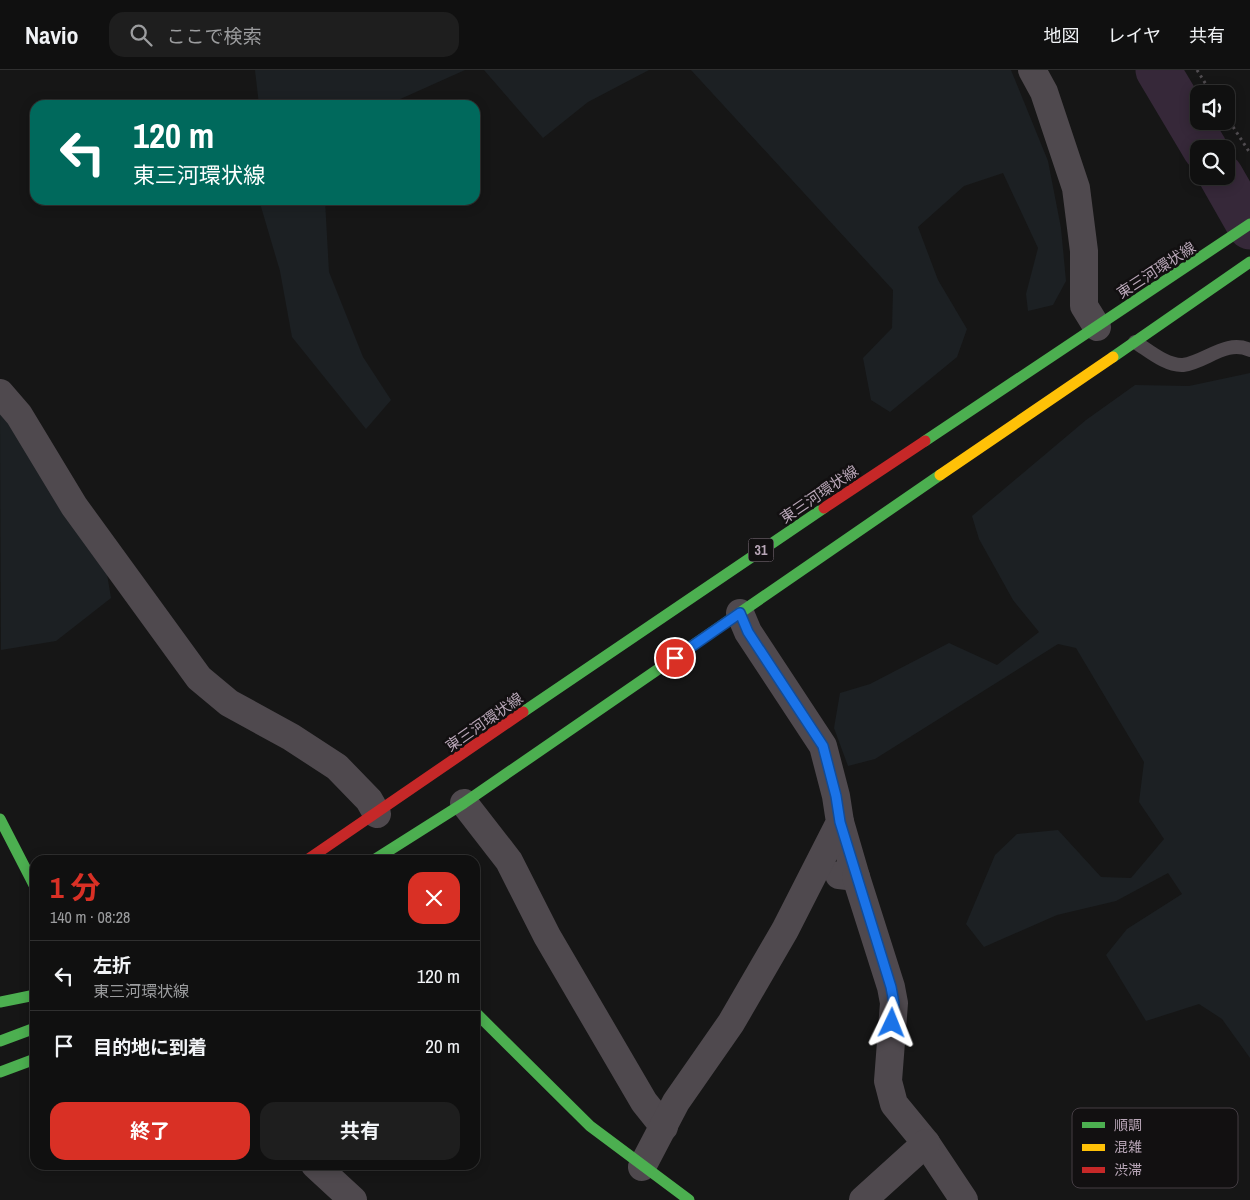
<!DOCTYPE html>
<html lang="ja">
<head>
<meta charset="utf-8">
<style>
  :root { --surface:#101010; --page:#1e1e1e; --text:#f1f3f6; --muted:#9c9d9f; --line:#303030; --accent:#d93025 }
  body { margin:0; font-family:"Archivo Narrow","Noto Sans JP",sans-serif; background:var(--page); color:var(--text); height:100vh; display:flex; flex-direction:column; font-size:19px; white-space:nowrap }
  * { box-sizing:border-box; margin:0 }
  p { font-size:16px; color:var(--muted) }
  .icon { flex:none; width:28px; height:28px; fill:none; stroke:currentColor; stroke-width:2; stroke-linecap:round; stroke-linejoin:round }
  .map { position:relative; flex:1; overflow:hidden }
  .details { position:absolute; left:30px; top:785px; width:450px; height:315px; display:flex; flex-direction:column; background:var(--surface); border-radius:15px; box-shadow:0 2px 12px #0003,0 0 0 1px var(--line) }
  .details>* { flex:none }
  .top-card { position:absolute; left:30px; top:30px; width:450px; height:105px; border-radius:15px; box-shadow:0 2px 12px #0003,0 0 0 1px var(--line); background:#00695c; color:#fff; overflow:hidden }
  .buttons { position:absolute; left:1190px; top:15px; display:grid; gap:10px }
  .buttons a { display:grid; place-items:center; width:45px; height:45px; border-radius:10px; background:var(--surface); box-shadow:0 2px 12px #0003,0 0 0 1px var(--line); font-size:25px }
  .pin { position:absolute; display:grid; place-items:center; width:42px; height:42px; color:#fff; margin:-21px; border:2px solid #fff; border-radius:50%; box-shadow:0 1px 5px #0007 }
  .me { position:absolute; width:55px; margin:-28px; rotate:2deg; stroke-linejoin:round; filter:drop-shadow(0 0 4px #0008) }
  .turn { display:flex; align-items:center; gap:18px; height:105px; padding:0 20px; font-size:22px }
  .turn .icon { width:65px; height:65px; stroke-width:2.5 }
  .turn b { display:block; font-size:35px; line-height:42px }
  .round { display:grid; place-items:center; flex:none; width:52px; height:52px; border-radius:15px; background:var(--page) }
  .head { display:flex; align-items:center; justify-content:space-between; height:85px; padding:0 20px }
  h1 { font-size:30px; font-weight:700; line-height:38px; color:var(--accent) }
  .action { display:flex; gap:10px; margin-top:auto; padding:10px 20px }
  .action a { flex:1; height:58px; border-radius:15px; background:var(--accent); color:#fff; font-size:20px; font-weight:700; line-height:58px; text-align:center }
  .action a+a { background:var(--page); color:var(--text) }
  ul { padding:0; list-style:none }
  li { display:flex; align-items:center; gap:15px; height:70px; padding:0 20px; border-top:1px solid var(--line) }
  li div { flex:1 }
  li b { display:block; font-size:19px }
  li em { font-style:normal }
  header { display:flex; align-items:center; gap:30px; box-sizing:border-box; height:70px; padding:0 25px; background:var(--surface); border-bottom:1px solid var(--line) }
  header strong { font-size:24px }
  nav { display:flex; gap:28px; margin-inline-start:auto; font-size:18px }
  .search { width:350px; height:45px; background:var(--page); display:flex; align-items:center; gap:12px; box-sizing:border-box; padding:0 18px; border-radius:15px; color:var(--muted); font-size:19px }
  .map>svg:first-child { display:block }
  .green { fill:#1c2023 }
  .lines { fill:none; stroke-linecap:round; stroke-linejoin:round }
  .river { stroke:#362839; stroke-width:45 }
  .path { stroke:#504c50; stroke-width:3; stroke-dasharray:2.5 4; stroke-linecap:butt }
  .lane { stroke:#4f494e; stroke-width:14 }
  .street { stroke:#4f494e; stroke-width:28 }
  .fast { stroke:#4caf50; stroke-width:11 }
  .slow { stroke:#ffc107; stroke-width:11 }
  .jam { stroke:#c62828; stroke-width:11 }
  .route-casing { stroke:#114b97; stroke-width:12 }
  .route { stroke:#1a73e8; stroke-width:9 }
  .labels { text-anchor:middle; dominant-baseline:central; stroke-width:5; stroke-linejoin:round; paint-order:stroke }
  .shield { fill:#121011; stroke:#867985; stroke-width:1 }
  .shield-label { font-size:14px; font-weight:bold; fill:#b8a6b7 }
  .street-label { font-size:15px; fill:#b8a6b7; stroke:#121011 }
  .key { fill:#121011; stroke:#443d43; stroke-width:1 }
  .key-label { font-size:14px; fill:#b8a6b7 }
</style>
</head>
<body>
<header>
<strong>Navio</strong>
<div class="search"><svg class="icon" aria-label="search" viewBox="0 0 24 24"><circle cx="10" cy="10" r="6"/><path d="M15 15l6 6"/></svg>ここで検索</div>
<nav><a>地図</a><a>レイヤ</a><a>共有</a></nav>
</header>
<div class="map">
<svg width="1250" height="1130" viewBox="0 0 1250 1130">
  <rect width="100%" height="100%" fill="#161616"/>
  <g class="green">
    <path d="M255,0H465L387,35H259Z"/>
    <path d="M484,0H649L588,32L543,68Z"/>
    <path d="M691,0H1011L1048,91L1061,158L1066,211L1053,235L1028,241L1026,224L1038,178L1003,103L964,116L918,157L938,210L967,259L957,287L890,342L871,330L863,288L892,258L893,220Z"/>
    <path d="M259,130H325L329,202L363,287L391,330L366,359L292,267L280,201Z"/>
    <path d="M1250,303V988L1222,949L1199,934L1146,951L1106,885L1127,859L1182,824L1168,803L1116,831L1057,845L984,877L966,854L995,785L1017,764L1058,760L1101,807L1131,808L1164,769L1139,732L1144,692L1076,578L1058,574L875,689L848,696L834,658L840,623L870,614L949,573L997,595L1039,562L1013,530L979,469L972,446L1086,350L1135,315L1189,316Z"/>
    <path d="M0,340L105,492L111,528L56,571L1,580Z"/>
  </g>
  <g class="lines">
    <g class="river">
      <path d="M1158,0L1205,79"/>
      <path d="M1221,106L1250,157"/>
    </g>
    <g class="path">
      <path d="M1197,0L1212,24"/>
      <path d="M1226,46L1250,83"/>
    </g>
    <path class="lane" d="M1135,272C1148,280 1166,296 1183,295C1206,292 1226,269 1250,280"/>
    <g class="street">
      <path d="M1032,0L1044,22L1076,118L1084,181V236L1097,257"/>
      <path d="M0,323L19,345L74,436L199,608L229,633L291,667L337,697L369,730L377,744"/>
      <path d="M464,733L509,791L547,866L644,1032L664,1057"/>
      <path d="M839,805L856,807L840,752"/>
      <path d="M856,807L891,917L894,933L888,1011L894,1034L926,1073L964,1130"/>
      <path d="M315,1095L353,1130"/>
      <path d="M642,1097L676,1032L731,953L785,860L840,752L836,726L823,676L748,562L740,543"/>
      <path d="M863,1130L926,1073"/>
    </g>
    <g class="fast">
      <path d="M1113,287L1250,192"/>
      <path d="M925,371L1250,154"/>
      <path d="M523,642L824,438"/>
      <path d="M0,749L35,817"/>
      <path d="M374,790L464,733L940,405"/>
      <path d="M0,932L35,925"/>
      <path d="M475,942L590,1056L689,1130"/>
      <path d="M0,971L35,958"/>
      <path d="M0,1002L35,989"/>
    </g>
    <path class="slow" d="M940,405L1113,287"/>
    <g class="jam">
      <path d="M824,438L925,371"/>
      <path d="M307,790L523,642"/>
    </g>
  </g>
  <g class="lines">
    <defs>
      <path id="route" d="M675,588L740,543L748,562L823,676L836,726L840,752L891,917L894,933L892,953"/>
    </defs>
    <use href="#route" class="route-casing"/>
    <use href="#route" class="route"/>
  </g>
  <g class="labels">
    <rect class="shield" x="748.5" y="468.5" width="25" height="23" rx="4"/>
    <g class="shield-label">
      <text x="761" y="480">31</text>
    </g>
    <g class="street-label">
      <text transform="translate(1156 200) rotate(-33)">東三河環状線</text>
      <text transform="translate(819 424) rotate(-34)">東三河環状線</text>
      <text transform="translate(484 652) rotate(-35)">東三河環状線</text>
    </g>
  </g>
  <rect x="1072" y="1038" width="166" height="80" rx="8" class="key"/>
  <rect x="1082" y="1052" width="23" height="6" fill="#4caf50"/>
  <rect x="1082" y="1074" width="23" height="7" fill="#ffc107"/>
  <rect x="1082" y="1097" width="23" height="6" fill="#c62828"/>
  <g class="key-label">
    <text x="1114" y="1060">順調</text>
    <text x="1114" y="1082">混雑</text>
    <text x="1114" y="1105">渋滞</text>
  </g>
</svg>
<div class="buttons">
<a><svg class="icon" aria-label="sound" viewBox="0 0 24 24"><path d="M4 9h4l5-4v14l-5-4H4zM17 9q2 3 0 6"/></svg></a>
<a><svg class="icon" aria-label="search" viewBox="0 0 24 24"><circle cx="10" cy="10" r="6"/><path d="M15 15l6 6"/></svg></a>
</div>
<div class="pin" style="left:675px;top:588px;background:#d93025"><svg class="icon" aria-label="arrive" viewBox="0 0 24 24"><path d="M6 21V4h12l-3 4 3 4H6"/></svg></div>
<svg class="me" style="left:892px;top:953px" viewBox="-20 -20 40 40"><path d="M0-17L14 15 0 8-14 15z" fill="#1a73e8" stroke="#fff" stroke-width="4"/></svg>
<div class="top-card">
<div class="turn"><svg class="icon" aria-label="left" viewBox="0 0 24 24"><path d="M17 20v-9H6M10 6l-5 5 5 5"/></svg><div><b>120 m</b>東三河環状線</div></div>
</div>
<section class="details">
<div class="head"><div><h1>1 分</h1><p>140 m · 08:28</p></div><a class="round" style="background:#d93025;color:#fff"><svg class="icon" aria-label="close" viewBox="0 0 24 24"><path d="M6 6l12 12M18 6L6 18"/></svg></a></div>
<ul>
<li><svg class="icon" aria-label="left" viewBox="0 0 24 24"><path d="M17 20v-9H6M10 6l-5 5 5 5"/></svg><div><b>左折</b><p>東三河環状線</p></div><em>120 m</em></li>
<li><svg class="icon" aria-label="arrive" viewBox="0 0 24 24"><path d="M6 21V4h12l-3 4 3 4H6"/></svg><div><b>目的地に到着</b></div><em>20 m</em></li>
</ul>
<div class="action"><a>終了</a><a>共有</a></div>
</section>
</div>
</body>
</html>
